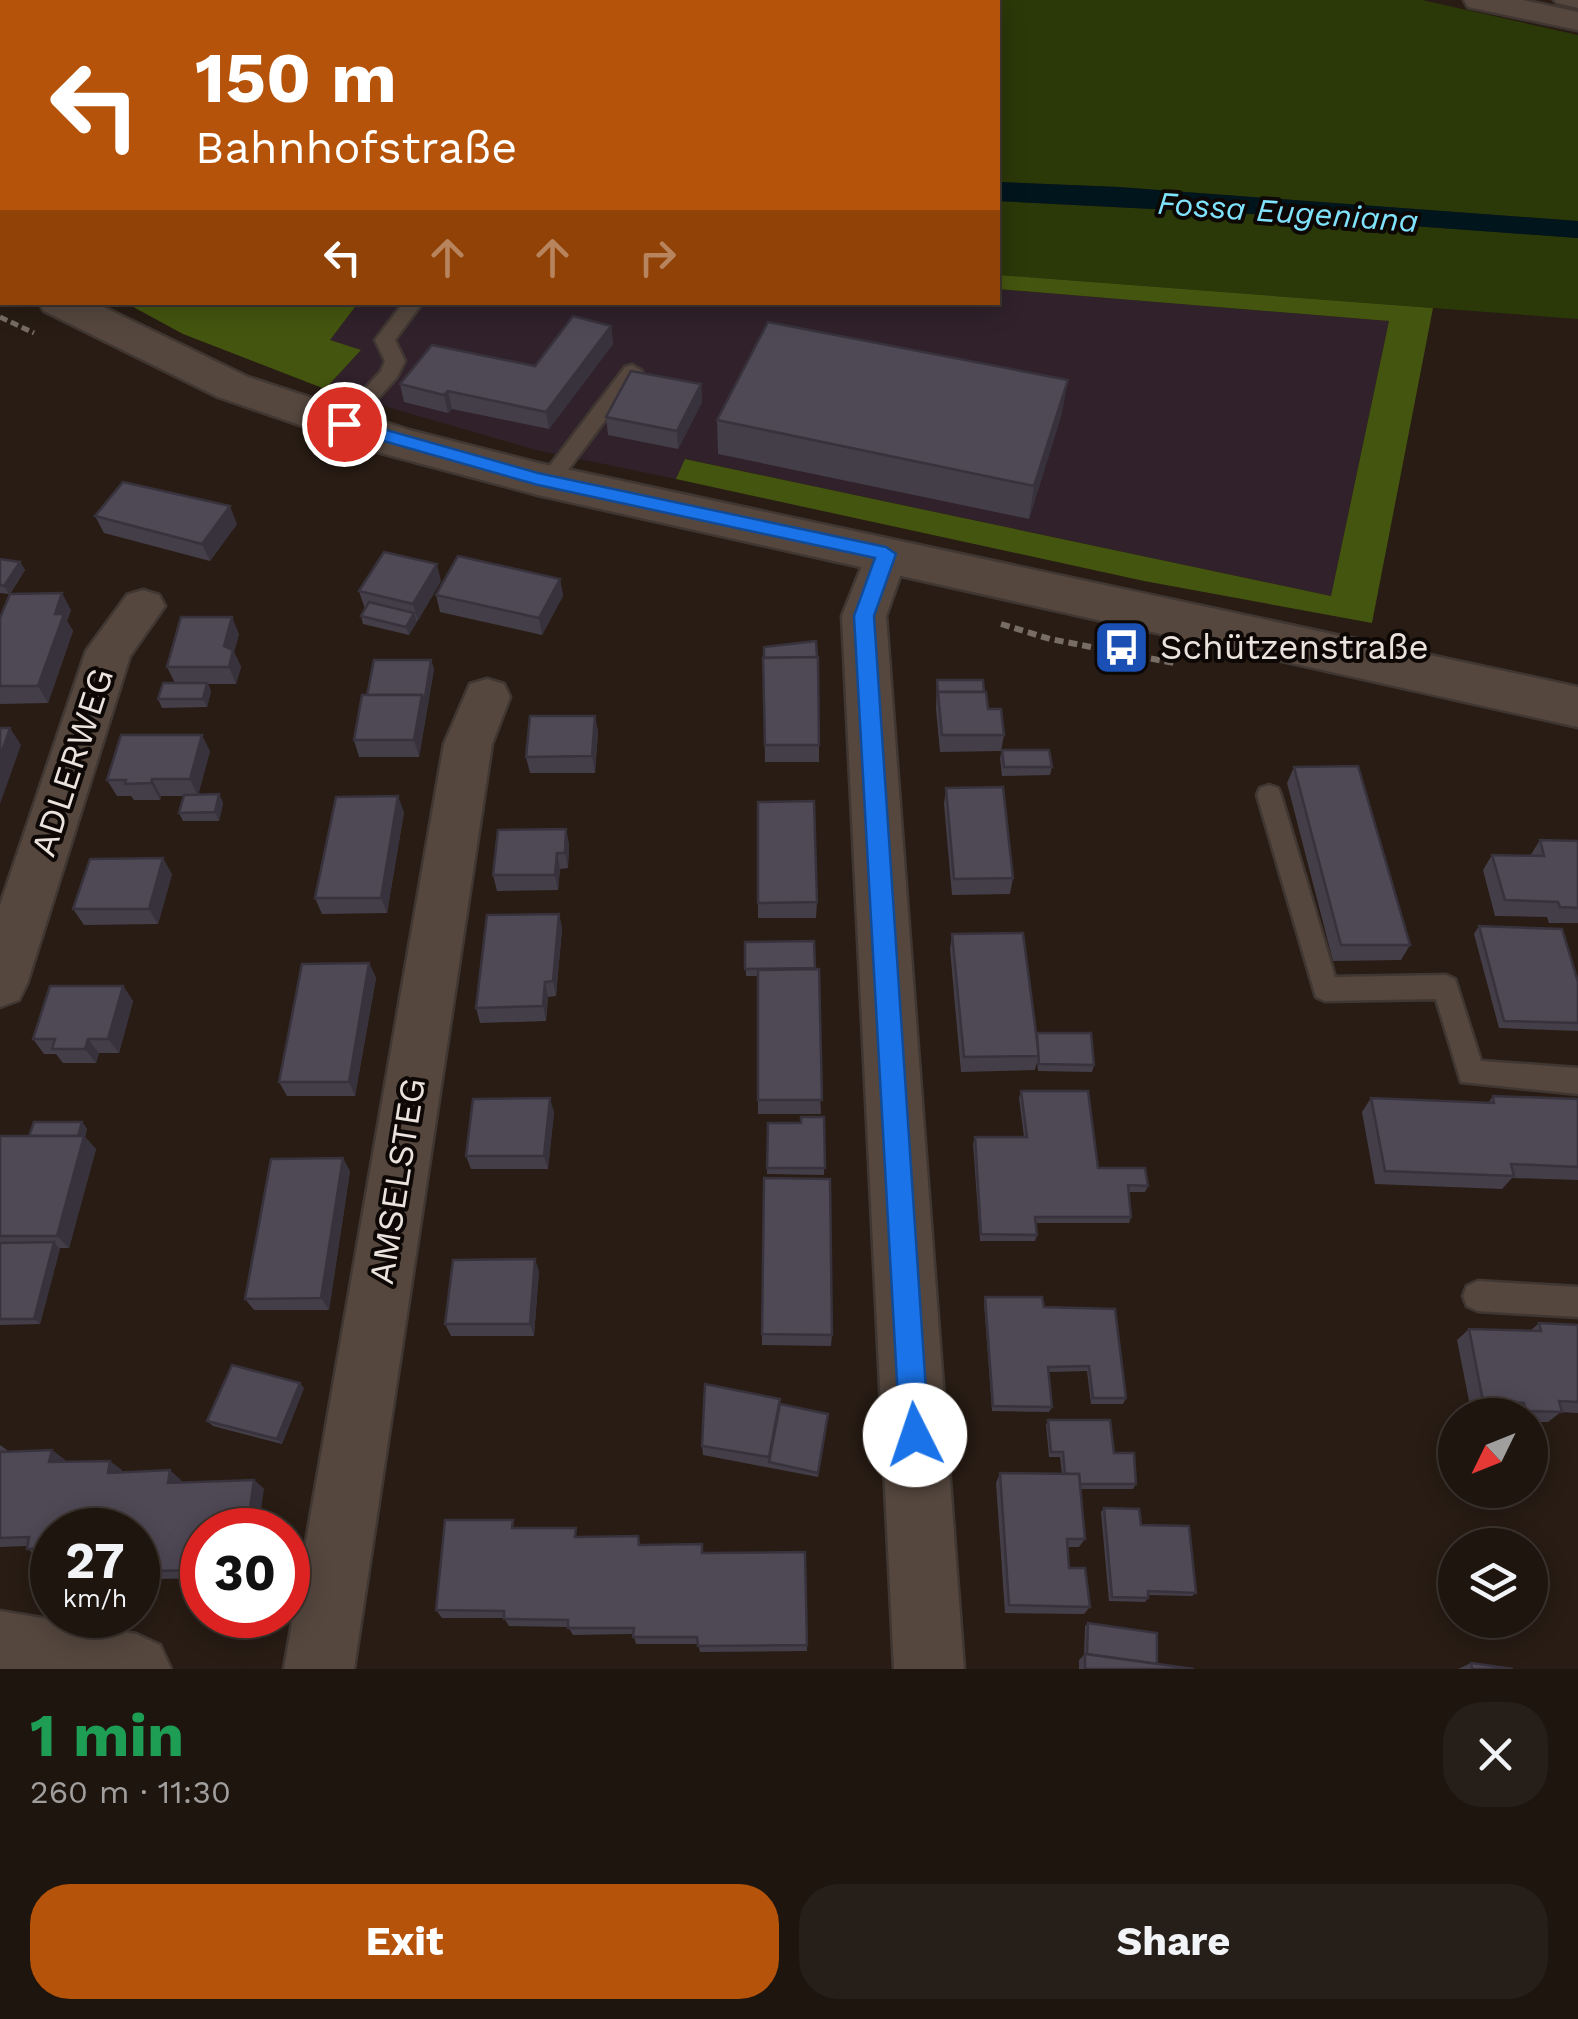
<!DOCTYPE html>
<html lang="en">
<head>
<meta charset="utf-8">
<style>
  :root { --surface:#1e150f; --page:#261e18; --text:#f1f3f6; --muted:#a19f9e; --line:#3c342f; --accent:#b45309 }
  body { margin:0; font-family:"Work Sans",sans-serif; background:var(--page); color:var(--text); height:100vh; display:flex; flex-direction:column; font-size:38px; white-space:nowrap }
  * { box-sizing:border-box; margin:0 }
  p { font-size:32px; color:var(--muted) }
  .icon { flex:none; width:55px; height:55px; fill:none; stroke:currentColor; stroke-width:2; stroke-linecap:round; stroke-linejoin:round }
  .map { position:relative; height:1669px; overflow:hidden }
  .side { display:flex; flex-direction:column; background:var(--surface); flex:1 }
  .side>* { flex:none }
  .hud { position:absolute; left:0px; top:0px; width:1000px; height:305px; box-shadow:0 5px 25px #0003,0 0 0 2px var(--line); background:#b45309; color:#fff; overflow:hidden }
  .needle { width:65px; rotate:227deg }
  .controls { position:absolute; left:1438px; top:1398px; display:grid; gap:20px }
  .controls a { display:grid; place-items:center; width:110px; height:110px; border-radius:50%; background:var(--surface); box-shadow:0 5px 25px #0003,0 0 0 2px var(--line); font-size:50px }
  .speed { position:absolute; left:30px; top:1508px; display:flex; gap:20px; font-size:50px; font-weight:700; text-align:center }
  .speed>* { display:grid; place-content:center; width:130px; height:130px; border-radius:50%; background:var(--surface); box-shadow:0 5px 25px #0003,0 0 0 2px var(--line); line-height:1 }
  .speed small { font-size:25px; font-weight:400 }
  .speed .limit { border:15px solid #d22; background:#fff; color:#111 }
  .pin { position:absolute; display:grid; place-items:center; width:85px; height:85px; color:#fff; margin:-42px; border:5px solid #fff; border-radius:50%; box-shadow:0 2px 10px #0007 }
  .me { position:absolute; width:110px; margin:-55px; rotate:356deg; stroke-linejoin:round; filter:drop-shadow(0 0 8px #0008) }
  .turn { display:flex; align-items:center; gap:35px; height:210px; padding:0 30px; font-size:45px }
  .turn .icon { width:130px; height:130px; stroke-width:2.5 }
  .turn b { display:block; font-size:70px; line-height:85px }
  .lanes { display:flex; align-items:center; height:95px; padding:0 30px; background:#0003; justify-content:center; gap:50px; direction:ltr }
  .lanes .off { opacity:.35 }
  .round { display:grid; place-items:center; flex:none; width:105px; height:105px; border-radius:40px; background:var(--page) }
  .overview { display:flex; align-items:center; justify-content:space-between; height:170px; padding:0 30px }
  h1 { font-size:60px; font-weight:700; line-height:75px; color:#1e9e55 }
  .primary-button { display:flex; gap:20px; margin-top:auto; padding:20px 30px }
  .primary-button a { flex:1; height:115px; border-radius:40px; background:var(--accent); color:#fff; font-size:40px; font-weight:700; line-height:115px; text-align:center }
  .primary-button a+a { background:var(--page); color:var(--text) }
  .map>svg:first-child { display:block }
  .commercial { fill:#30212b }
  .green { fill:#2b3808 }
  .forest { fill:#44550f }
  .water { fill:#00151c }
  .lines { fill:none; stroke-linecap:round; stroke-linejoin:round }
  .lane-casing { stroke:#403732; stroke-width:5 }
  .street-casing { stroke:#403732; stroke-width:5 }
  .secondary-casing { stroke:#403732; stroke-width:5 }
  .path-far1 { stroke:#776d65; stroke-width:5; stroke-dasharray:8 4; stroke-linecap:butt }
  .path { stroke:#776d65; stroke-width:6; stroke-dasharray:9 5; stroke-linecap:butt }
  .lane { fill:#55473e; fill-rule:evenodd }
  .street { fill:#55473e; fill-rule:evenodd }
  .secondary { fill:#55473e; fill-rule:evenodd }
  .wall { fill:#443e49 }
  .shaded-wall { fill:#37323c }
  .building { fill:#4f4855; stroke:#37323c; stroke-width:2.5 }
  .route { fill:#1a73e8; stroke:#114b97; stroke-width:2.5 }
  .labels { text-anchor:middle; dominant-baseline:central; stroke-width:8; stroke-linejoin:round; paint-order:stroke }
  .far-water-label { font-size:32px; font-style:italic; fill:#80e3fd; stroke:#0d0805 }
  .poi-label { font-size:35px; fill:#eae2dc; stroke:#0d0805; text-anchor:start }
  .street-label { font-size:35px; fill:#eae2dc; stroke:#0d0805 }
</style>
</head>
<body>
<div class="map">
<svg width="1578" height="1669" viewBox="0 0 1578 1669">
  <rect width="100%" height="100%" fill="#281c14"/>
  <path class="commercial" d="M998,289L1389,321L1331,596L686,459L676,479L536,450L325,389L361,350L329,341L358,303L998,302Z"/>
  <g class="green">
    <path d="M671,0H1422L1578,35V221L1118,187L998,182V2H669Z"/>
    <path d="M998,201L1251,214L1578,238V319L998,275Z"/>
  </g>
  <g class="forest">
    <path d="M998,275L1433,308L1372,623L1144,581L676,479L685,459L1331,596L1389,321L998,289Z"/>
    <path d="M126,303H358L330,340L361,350L325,389L183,334Z"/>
  </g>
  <path class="water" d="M998,182L1118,187L1578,221V238L1251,214L998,201Z"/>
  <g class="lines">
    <defs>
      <g id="lane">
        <path d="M1554,0H1578V8L1557,3Z"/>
        <path d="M404,302H423L395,340L405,361L397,377L351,429H337V419L381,371L385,361L375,340Z"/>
        <path d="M632,365L642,371L639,375L556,486H542L539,481L542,476L625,367Z"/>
        <path d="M1269,785L1278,788L1281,795L1335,977L1446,975L1455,979L1481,1061L1578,1068V1094L1461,1082L1436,999L1325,1001L1316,997L1257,795L1260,788Z"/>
        <path d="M1478,1281L1578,1287V1317L1478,1311L1467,1306L1463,1296L1467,1286Z"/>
      </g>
      <g id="street">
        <path d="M1464,0H1523L1578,12V30L1468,7Z"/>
        <path d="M886,539L901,543L908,554L886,616L964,1669H894L842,616L871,543Z"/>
        <path d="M143,590L159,595L165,606L130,656L27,984L19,1000L0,1007V905L86,651L127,595Z"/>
        <path d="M487,679L504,684L510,697L492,744L354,1669H284L444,744L470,684Z"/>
        <path d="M0,1611L136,1634L160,1645L171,1669H0Z"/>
      </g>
      <g id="secondary">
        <rect x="0" y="257" width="2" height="26"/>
        <path d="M39,302H93L248,377L409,430L538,463L1578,687V727L538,495L381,453L218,397L44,311Z"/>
      </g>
    </defs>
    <use href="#lane" class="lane-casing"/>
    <use href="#street" class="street-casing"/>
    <use href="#secondary" class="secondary-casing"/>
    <path class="path-far1" d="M0,317L34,333"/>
    <path class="path" d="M1001,624L1050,639L1174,663"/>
    <use href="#lane" class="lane"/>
    <use href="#street" class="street"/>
    <use href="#secondary" class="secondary"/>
  </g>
  <g class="wall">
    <path d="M611,326L613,344L549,429L452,409L448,413L404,402L400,384L535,366Z"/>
    <path d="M701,384L702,402L678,449L608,435L606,417Z"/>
    <path d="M1062,413L1029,519L718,454L717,420Z"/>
    <path d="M95,516L237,524L210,561L104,533Z"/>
    <path d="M0,559L20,562L25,570L10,594L71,610L67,621L73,631L48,703L0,704V619L9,594L0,593Z"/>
    <path d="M560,579L563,596L542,635L440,612L436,595Z"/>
    <path d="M441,581L409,635L363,624L361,616L365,609L359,591Z"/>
    <path d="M239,634L234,652L241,667L236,684H208L211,691L207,707L162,708L158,699L175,683L167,667Z"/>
    <path d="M763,658L819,745V762H765Z"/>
    <path d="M431,660L434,669L419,757H359L354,740L367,695Z"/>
    <path d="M937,680L984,692L988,709L1004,735L1001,751L940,752L936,709Z"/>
    <path d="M595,716L598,732L595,773H530L526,757Z"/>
    <path d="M1002,750L1052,767L1050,775L1002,776L1000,758Z"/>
    <path d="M210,751L198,795L219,794L223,803L219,821H183L179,813L184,796H161L160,800H134L131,796H117L107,780Z"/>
    <path d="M1294,767L1410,945L1401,960L1333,961L1287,783Z"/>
    <path d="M946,788L1013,878L1010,894L952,895L944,804Z"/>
    <path d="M758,802L817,902L816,918H758Z"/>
    <path d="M404,812L387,913L322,914L315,898Z"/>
    <path d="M566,829L569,845L568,868L560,869L558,890L497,891L493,875Z"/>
    <path d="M1540,840L1578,841V923H1549L1547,917L1495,916L1483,870L1492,855L1530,856Z"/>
    <path d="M172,874L158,924L84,925L73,909Z"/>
    <path d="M559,914L562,929L556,996L548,997L546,1021L480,1023L476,1008Z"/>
    <path d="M1479,926L1578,982V1031L1499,1028L1474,934Z"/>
    <path d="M952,934L1036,1036L1094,1065L1092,1072L1038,1071L1037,1062L1035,1070L961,1072L950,949Z"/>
    <path d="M745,942L814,969L821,1114H758V976H746Z"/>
    <path d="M369,963L376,978L355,1096H287L279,1082Z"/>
    <path d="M123,986L133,1001L119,1053H99L96,1063H63L56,1054H44L33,1039Z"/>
    <path d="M1021,1091L1098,1168L1148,1186L1145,1192H1129L1131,1217L1129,1223H1036L1037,1235L1035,1241H980L973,1144L975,1137H1024L1019,1098Z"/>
    <path d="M1493,1096L1578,1099V1180L1512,1178L1502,1189L1375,1184L1362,1112L1371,1098L1488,1103Z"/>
    <path d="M554,1112L548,1169H471L466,1156Z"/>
    <path d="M824,1117V1175L767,1174L768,1123H801Z"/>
    <path d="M82,1122L87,1129L85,1137L96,1149L69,1248H60L40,1324L0,1325V1136H29Z"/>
    <path d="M350,1171L329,1310H254L245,1299Z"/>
    <path d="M539,1271L534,1336H451L445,1324Z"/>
    <path d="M985,1297L1044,1307L1126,1398L1123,1404H1091L1087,1371L1049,1372L1052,1407L1049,1412L992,1411L984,1303Z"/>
    <path d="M1539,1323L1578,1325V1413L1561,1412L1548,1422H1530V1415L1471,1411L1457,1340L1469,1329L1530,1331Z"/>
    <path d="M762,1334L832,1335L831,1346L762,1345Z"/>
    <path d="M304,1388L282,1444L213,1426L207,1421Z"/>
    <path d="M780,1404L828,1414L818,1477L703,1455L702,1446Z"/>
    <path d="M1048,1420L1114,1453L1136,1484L1133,1489H1080L1085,1539L1079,1547H1067L1069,1568L1090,1607L1084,1614L1005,1613L996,1483L1000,1473L1062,1474L1060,1457H1049L1046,1425Z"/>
    <path d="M0,1445L7,1450V1452L52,1450L65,1460L64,1462L122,1470V1472L181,1480L180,1483L254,1480L264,1489L202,1530V1578L161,1579L149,1571L150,1567H138V1530H52V1557L41,1558L27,1549V1546L0,1547Z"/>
    <path d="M1104,1508L1141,1525L1196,1593L1192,1596L1148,1595V1598L1145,1602L1109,1601L1101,1512Z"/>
    <path d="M518,1528L704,1553L805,1552L807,1651L700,1652L698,1644H636L633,1634L573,1635L568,1627L509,1626L504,1618H442L436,1610Z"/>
    <path d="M1088,1623L1157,1664L1194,1669H1079V1660L1084,1655L1085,1626Z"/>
    <path d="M1471,1663L1513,1669H1458Z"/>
  </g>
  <g class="shaded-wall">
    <path d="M611,326L613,344L549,429L546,412Z"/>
    <path d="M1068,380L1062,413L1029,519L1034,486Z"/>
    <path d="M701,384L702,402L678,449L677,431Z"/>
    <path d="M448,391L452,409L448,413L444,395Z"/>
    <path d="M230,506L237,524L210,561L202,544Z"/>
    <path d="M20,562L25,570L9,594L4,586Z"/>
    <path d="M437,564L441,581L418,621L413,604Z"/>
    <path d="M560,579L563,596L542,635L539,618Z"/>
    <path d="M62,593L71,610L67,621L73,631L48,703L38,686L55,614Z"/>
    <path d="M414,613L417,622L409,635L406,627Z"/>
    <path d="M232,617L239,634L234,652L241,667L236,684L229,667L224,646Z"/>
    <path d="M431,660L434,669L419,757L414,740L422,695Z"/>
    <path d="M207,683L211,691L207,707L203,699Z"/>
    <path d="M595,716L598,732L595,773L592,756Z"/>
    <path d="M10,728L21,745L0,804V757Z"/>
    <path d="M202,735L210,751L198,796L190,779Z"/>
    <path d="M152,779L161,796L160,800L151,783Z"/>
    <path d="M219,794L223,803L219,821L215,812Z"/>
    <path d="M398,796L404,812L387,913L381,898Z"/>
    <path d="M566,829L569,845L568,868L565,853Z"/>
    <path d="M557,853L560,869L558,890L555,875Z"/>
    <path d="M163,858L172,874L158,924L149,909Z"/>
    <path d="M559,914L562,929L556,996L553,981Z"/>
    <path d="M369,963L376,978L355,1096L349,1082Z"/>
    <path d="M545,982L548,997L546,1021L543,1006Z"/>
    <path d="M123,986L133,1001L119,1053L108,1039Z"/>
    <path d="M88,1039L99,1053L96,1063L85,1049Z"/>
    <path d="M550,1098L554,1112L548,1169L544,1156Z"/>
    <path d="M82,1122L87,1129L85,1137L96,1149L69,1248L57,1236Z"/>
    <path d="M343,1158L350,1171L329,1310L321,1298Z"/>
    <path d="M54,1242L60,1249L40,1324L34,1319Z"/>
    <path d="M535,1259L539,1271L534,1336L530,1324Z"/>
    <path d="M300,1383L304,1388L282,1444L277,1439Z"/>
    <path d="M52,1450L65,1460L62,1472L49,1462Z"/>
    <path d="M110,1461L122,1470L120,1482L108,1473Z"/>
    <path d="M170,1470L181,1480L179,1492L168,1483Z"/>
    <path d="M254,1480L264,1489L258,1530H247Z"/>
  </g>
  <g class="building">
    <path d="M573,316L611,326L546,412L448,391L444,395L400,384L432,345L535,366Z"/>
    <path d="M768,322L1068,380L1034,486L717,420Z"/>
    <path d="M631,371L701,384L677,431L606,417Z"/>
    <path d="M123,482L230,506L202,544L95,516Z"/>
    <path d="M384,552L437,564L413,604L359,591Z"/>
    <path d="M458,556L560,579L539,618L436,595Z"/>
    <path d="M0,559L20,562L4,586L0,585Z"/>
    <path d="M62,593L55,614H64L38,686H0V618L10,594Z"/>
    <path d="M369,602L414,613L406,627L361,616Z"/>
    <path d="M181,617H232L224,646L233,650L229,667H167Z"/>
    <path d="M816,641L817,657L764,658V647Z"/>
    <path d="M818,657L819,745H765L763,658Z"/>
    <path d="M374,660H431L424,703L422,695H367Z"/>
    <path d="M937,680H983L984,692H938V694Z"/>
    <path d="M163,683H207L203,699H158Z"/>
    <path d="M938,692H986L988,709H1001L1004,735H942Z"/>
    <path d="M362,695H422L414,740H354Z"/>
    <path d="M530,716H595L592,756L526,757Z"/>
    <path d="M0,728H10L0,757Z"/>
    <path d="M121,735H202L190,779H152L151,783L125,784L126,780H107Z"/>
    <path d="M1002,750H1049L1052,767H1004Z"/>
    <path d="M1358,766L1410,945H1341L1294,767Z"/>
    <path d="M1003,787L1013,878L954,879L946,788Z"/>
    <path d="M219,794L215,812L179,813L184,795Z"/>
    <path d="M398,796L381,898H315L336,797Z"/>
    <path d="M814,801L817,902L758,903V802Z"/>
    <path d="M566,829L565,853H557L555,875H493L498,830Z"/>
    <path d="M1540,840L1578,841V908L1560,907L1558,902L1505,900L1492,855L1544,856Z"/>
    <path d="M163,858L149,909H73L90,859Z"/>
    <path d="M559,914L553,981L545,982L543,1006L476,1008L487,915Z"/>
    <path d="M1479,926L1562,929L1578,982V1023L1504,1021Z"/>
    <path d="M1023,933L1039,1056L964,1057L952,934Z"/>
    <path d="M814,941L815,968L745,969V942Z"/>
    <path d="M369,963L349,1082H279L302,964Z"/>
    <path d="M819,969L822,1100H758V970Z"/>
    <path d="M50,986H123L108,1039H88L85,1049H52L55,1039H33Z"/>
    <path d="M1037,1033H1091L1094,1065L1039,1064Z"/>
    <path d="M1021,1091H1088L1098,1168H1145L1148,1186L1128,1185L1131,1217H1035L1037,1235L981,1234L975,1137H1027Z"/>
    <path d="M1493,1096L1578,1099V1167L1511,1164L1514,1176L1385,1171L1371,1098L1494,1103Z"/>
    <path d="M550,1098L544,1156H466L473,1099Z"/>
    <path d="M801,1117H824L825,1168H767L768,1123H801Z"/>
    <path d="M34,1122H82L78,1136H29Z"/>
    <path d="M0,1136H84L57,1236H0Z"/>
    <path d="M343,1158L321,1298L245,1299L271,1159Z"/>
    <path d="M764,1178L830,1179L832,1335L762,1334Z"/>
    <path d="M54,1242L34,1319H0V1243Z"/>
    <path d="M535,1259L530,1324H445L453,1260Z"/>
    <path d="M985,1297H1042L1044,1307L1115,1309L1126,1398H1093L1089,1366L1048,1367L1052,1407L993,1406Z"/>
    <path d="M1539,1323L1578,1325V1402L1559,1401L1562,1412L1526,1411L1524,1403L1483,1401L1469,1329L1541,1331Z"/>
    <path d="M232,1365L300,1383L277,1439L207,1421Z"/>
    <path d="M705,1384L780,1399L769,1457L702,1446Z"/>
    <path d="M780,1404L828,1414L818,1473L769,1462Z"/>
    <path d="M1048,1420H1110L1114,1453H1134L1136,1484H1080L1079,1474H1065L1063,1452H1051Z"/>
    <path d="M52,1450L49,1462L110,1461L108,1473L170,1470L168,1483L254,1480L247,1530H202V1570L149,1571L151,1559H138V1530H52V1548L27,1549L29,1537L0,1538V1452Z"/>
    <path d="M1000,1473L1079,1474L1085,1539H1067L1069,1568H1085L1090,1607L1009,1605Z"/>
    <path d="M1104,1508L1139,1509L1141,1525L1189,1526L1196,1593L1148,1591V1598L1112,1597Z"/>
    <path d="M445,1520H513L512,1528H576L575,1537L638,1536L639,1545L702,1544V1553L805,1552L807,1645L698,1646L697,1637H633L634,1628H568V1620L504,1619V1611L436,1610Z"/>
    <path d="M1088,1623L1157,1633V1664L1087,1654Z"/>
    <path d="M1085,1654L1194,1669H1085Z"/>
    <path d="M1471,1663L1513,1669H1472Z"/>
  </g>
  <path class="route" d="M344,418L538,473L886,547L896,554L874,616L929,1435L925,1445L915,1450L904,1445L900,1435L854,616L875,558L538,485L338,428V420Z"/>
  <defs>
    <symbol id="bus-square" viewBox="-11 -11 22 22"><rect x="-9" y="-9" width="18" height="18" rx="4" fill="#1a4fb4" stroke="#0d0805"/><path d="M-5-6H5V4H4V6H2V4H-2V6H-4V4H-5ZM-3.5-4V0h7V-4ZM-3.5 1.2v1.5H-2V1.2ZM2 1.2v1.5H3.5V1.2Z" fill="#fff"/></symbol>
  </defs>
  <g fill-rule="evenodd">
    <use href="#bus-square" x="1090" y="616" width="63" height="63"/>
  </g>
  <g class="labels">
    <g class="far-water-label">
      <text transform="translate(1288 212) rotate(4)">Fossa Eugeniana</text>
    </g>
    <g class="poi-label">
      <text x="1160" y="647">Schützenstraße</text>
    </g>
    <g class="street-label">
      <text transform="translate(72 762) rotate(-72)">ADLERWEG</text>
      <text transform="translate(397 1181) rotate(-81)">AMSELSTEG</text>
    </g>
  </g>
</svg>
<div class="controls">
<a><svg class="needle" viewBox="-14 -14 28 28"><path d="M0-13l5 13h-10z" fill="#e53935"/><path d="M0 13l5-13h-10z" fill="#a19f9e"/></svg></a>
<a><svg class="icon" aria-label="layers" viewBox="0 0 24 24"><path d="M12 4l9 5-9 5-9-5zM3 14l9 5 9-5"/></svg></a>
</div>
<div class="speed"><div>27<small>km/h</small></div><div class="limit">30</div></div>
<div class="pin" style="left:344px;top:424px;background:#d93025"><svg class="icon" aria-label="arrive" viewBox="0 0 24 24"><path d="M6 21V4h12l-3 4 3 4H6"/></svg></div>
<svg class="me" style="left:915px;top:1435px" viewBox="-20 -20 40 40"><circle r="19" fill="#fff"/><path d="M0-13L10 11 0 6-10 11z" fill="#1a73e8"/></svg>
<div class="hud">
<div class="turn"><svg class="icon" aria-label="left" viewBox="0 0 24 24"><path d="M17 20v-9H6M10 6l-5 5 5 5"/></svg><div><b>150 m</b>Bahnhofstraße</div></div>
<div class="lanes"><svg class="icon" aria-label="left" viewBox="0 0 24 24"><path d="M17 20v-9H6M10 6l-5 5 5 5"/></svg><svg class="icon off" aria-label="ahead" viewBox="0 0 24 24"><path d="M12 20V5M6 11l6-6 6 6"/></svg><svg class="icon off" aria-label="ahead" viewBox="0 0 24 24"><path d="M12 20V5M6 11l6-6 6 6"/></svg><svg class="icon off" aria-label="right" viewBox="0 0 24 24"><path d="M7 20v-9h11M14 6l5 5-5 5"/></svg></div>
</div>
</div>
<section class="side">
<div class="overview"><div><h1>1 min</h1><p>260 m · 11:30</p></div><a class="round"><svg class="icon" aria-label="close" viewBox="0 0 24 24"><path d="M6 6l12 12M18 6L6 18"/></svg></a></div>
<div class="primary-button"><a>Exit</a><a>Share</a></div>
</section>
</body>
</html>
